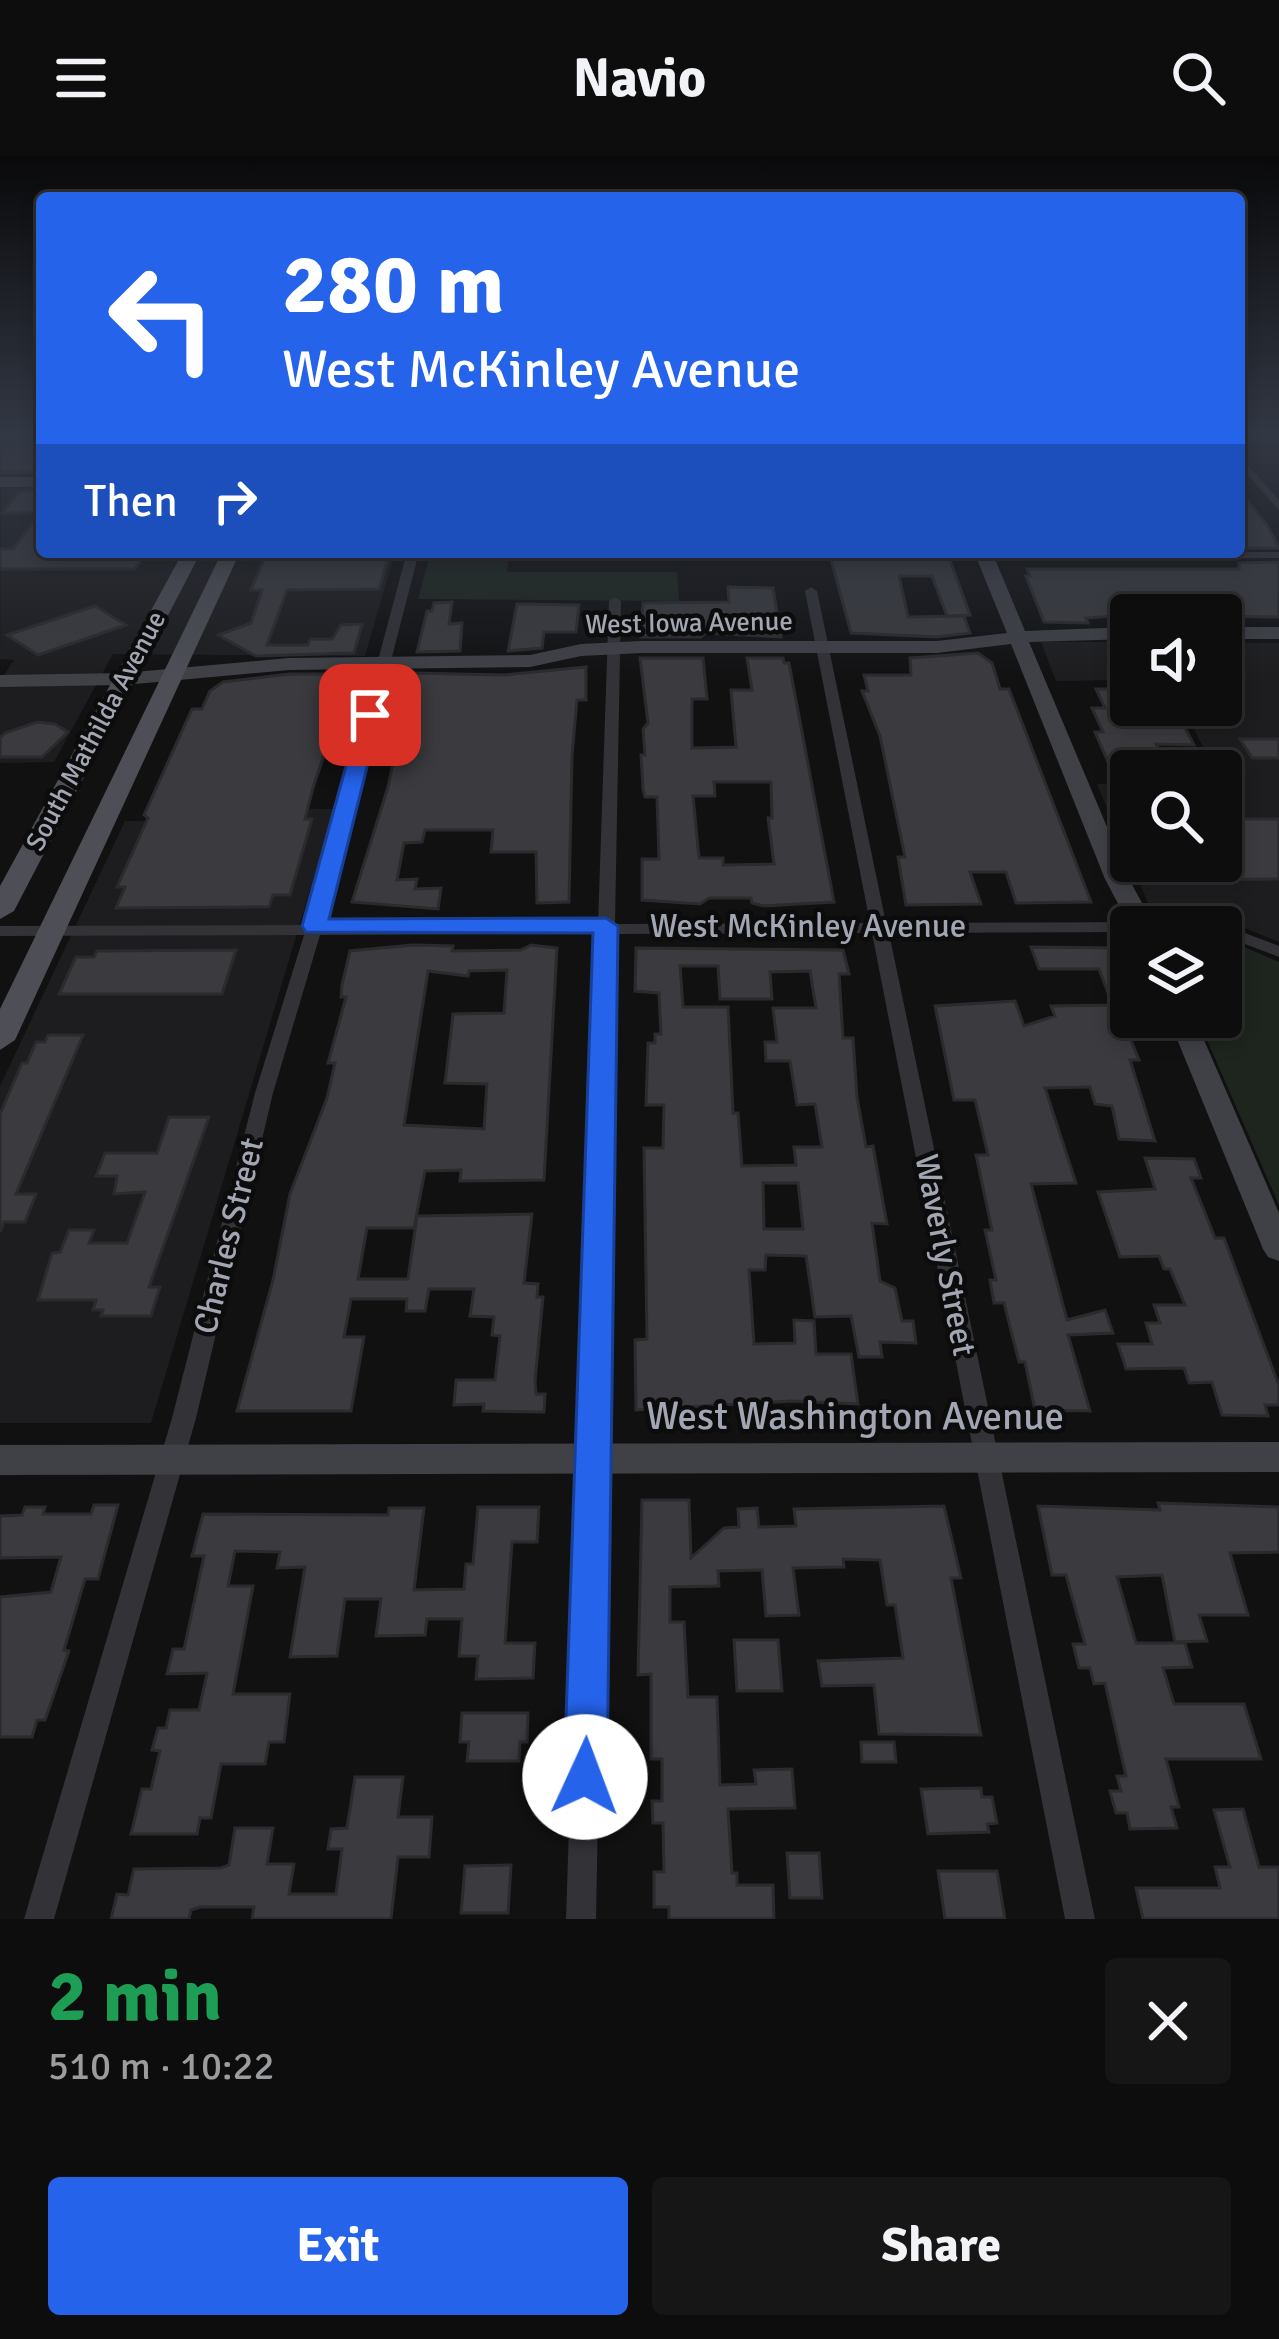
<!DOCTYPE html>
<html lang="en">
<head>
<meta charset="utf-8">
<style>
  :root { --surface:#0d0d0e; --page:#161617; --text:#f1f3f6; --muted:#9a9c9e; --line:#2d2d2e; --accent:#2563eb }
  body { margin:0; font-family:Signika,sans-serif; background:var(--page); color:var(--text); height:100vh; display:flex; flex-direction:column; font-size:45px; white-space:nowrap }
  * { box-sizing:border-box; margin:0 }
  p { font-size:39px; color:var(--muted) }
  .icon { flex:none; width:66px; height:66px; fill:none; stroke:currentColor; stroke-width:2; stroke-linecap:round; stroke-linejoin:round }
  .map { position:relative; height:1763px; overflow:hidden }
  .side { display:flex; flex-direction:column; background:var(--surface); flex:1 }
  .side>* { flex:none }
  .hud { position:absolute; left:36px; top:36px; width:1209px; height:366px; border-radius:12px; box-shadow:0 6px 18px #0003,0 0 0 3px var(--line); background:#2563eb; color:#fff; overflow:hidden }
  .fabs { position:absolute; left:1110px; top:438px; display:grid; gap:24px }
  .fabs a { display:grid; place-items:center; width:132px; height:132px; border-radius:12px; background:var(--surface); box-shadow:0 6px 18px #0003,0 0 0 3px var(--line); font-size:60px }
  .pin { position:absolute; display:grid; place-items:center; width:102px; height:102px; color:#fff; margin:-51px; border-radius:24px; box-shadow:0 6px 18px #0006 }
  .me { position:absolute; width:132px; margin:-66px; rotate:2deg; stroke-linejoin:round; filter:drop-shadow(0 0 9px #0008) }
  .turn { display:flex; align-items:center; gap:42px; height:252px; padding:0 48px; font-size:54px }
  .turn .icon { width:156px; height:156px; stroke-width:2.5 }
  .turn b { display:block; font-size:84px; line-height:102px }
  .then { display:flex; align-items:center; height:114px; padding:0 48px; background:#0003; gap:24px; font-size:45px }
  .round { display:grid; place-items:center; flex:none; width:126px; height:126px; border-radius:12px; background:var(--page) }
  .head { display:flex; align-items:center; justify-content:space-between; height:204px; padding:0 48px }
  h1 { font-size:72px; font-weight:700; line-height:90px; color:#1e9e55 }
  .primary-button { display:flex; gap:24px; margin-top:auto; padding:24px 48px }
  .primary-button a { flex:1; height:138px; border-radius:12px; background:var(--accent); color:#fff; font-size:48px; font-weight:700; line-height:138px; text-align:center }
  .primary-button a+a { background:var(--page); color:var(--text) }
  header { display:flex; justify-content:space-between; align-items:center; height:156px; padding:0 48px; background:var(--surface); font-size:54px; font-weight:700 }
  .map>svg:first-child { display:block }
  .built { fill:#1d1d1f }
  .green { fill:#1d251e }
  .building { fill:#3b3b3f; stroke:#2b2b2e; stroke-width:3; fill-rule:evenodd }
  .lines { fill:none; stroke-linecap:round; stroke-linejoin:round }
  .street { fill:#323237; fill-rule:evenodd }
  .secondary { fill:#404147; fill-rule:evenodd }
  .primary { fill:#4e4f56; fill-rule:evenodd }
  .route { fill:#2563eb; stroke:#184099; stroke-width:3 }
  .labels { text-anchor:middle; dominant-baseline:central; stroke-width:9; stroke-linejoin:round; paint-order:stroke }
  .far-street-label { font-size:27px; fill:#a2a6b3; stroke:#0c0c0d }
  .street-label { font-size:33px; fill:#a2a6b3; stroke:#0c0c0d }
  .near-street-label { font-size:39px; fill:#a2a6b3; stroke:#0c0c0d }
</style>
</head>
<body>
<header><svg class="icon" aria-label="menu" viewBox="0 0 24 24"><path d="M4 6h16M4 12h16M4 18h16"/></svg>Navio<svg class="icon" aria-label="search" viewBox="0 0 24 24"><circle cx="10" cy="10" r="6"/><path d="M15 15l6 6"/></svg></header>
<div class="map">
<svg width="1279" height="1763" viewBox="0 0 1279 1763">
  <rect width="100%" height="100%" fill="#111112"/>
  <g class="built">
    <path d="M1,330H42V396H395L365,500L113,498L54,606L0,607V525L14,504L0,503Z"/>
    <path d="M1041,486H1131V524L1056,525Z"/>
    <path d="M1221,487H1279V786L1235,768L1169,761L1152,753L1148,747L1097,628H1131V705H1221V615H1216L1181,549H1221Z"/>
    <path d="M217,652L334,653L151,1267H0V930L125,665H212Z"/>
  </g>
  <g class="green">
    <path d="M430,399H509L507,416H677L679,445L418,443Z"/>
    <path d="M1221,781L1279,806V1049L1197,861H1221Z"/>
  </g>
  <g class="building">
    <rect x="0" y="277" width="42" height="39"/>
    <path d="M1239,334L1267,369L1279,392H1239Z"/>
    <path d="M20,335H42V396H146L135,413H0V393H13L40,357H2Z"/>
    <path d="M267,396H390L379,433L287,434L267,489H308L310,483H332L341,469L362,468L354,497L256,500L218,479L251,467L262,434H251Z"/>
    <path d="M829,396H947L970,459L947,460L932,420H899L908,461L964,460L970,477L937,481L851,477Z"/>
    <path d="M1279,406V461L1128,459L1086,462L1088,467L1044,466L1026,420H1030L1027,413H1239V407Z"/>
    <path d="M728,431L773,432L781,481L705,477L701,481H641L643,447L729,446Z"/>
    <path d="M452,446L449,468L462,467L460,495L417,496L427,455H432L434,447Z"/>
    <path d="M517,448L579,449L576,476H544L542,492L508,495Z"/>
    <path d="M95,450L126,469L38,499L7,479Z"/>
    <path d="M978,497L992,507L1000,533H1009L1091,746L1016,747L1006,716H970L981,748L906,749L898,701H905L880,580L862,535H868L864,519H911L910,502Z"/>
    <path d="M640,502H703L707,543H692V592L736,591L731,534H752L747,502H783L784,507H789L834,746L764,750L752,747L751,742H709L700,748L642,744V703H659L657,641H645L643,633L641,599H645L643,573L648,567ZM714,626H771L772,662H768L774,708L723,709V702H699L693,640H715Z"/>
    <path d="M586,511V544H577L572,600L569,746L537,747L536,696H491L493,674H425L422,686L404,687L397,724L417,723L415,733L441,732L438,753L352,746L388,631L412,517L504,519Z"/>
    <path d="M289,518H347L345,526H350L331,596H325L313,632L305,663H312L290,739H273L269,751L116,752L125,731H117L148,662L144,659L192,553H202L210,535L223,526Z"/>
    <path d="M1096,533H1131V549H1173L1194,589L1156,588L1172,615H1112L1095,576H1103L1092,552H1105Z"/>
    <path d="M37,566L55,568L68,576L42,601H0V582L5,577Z"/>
    <path d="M1240,583H1279V602H1252Z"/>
    <path d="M1221,663H1279V723L1183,724L1174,705H1221Z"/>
    <path d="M412,789L453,790L452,795L521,794L531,789L557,792L544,1024L460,1025L461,1014L425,1015L414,1072H367L358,1123H408L417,1060L532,1058L524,1127L538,1128L537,1141H543L535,1225L536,1238H545L544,1256L483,1255L484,1248L454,1249L456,1224H495L500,1180L492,1179L494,1161L470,1160L474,1133H429L425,1155H406L407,1143H351L344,1181H364L351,1255H237L273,1124L290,1038L327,942L335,907H328L346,841H341L342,829L350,795ZM507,814L504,857L453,858L445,927L487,928L484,973L404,969L428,815L468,820L469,815Z"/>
    <path d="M1031,791L1121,792L1131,820V842H1110L1099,813H1039Z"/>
    <path d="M636,792L843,794L849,818H839L843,882H853L857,941L866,991L873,990L887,1068L872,1067L880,1125L895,1132L902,1165H913L916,1187L880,1186L882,1201H859L851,1160L815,1161L806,1100L766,1099L765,1114H749L754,1188L795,1187L794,1164L814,1165L816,1198H851L858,1248L792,1245L636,1254L635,1184L647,1183L644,992H663L664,949H646L648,887H655V878H661L659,837L635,835ZM680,810H718L720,843H772L770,816L810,815L816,852H773L777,886H765L766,905H790L797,949L815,948L822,991H794L796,1009L742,1010L738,957H733L728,851H683ZM763,1027H798L803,1073H764Z"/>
    <path d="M236,794L222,838H59L76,801H94L97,795Z"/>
    <path d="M1015,845L1024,870L1055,860L1051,850L1117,849L1139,904H1130L1155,985L1119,983L1112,950L1095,948L1090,931L1045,932L1076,1027L1031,1028L1067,1164L1105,1154L1113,1177L1068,1179L1090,1255L1035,1254L1025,1206H1019L1004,1147H994L990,1124H996L985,1074H992L976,999H988L975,944H954L935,850Z"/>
    <path d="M48,879H83L16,1038H36L25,1066H4L0,1076V958L22,907H27L36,886H45Z"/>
    <path d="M169,961H209L149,1131H160L151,1160H101L103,1154H93L96,1144H38L52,1097L60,1096L69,1074H94L89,1087H127L145,1036L114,1038L117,1020H96L105,997H157Z"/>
    <path d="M1145,1002L1194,1003L1201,1022H1191L1215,1082H1224L1279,1230V1249H1265L1268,1260L1222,1259L1212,1226L1189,1227L1184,1212L1126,1213L1118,1188H1152L1146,1167H1160L1154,1149H1185L1170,1113H1164L1159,1100L1120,1101L1098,1036L1155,1033Z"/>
    <path d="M642,1344H689L691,1402L724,1372L739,1371L738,1353L757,1352L759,1371L796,1370L794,1353L944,1350L961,1422H951L981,1579L879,1578L874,1529L822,1530L818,1505L903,1502L895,1449H887L880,1404L843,1403L844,1411L793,1412L799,1459L766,1460L762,1414L718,1415L719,1430L670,1431V1466H684L688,1541H717L720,1629L756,1628L754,1614L792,1613L795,1652L728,1653L732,1717H737V1729H773L774,1763H669V1751H654V1716H664L663,1667H653L652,1645H662V1603H651V1518L638,1519Z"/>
    <path d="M1158,1347L1279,1351V1396L1230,1397L1248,1459H1199L1207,1485L1175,1486L1162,1419L1117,1421L1136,1487H1185L1192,1511L1163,1512L1174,1548H1244L1261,1603H1166L1179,1651H1171L1177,1672L1130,1673L1127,1657H1116L1110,1635H1121L1117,1620H1126L1105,1527L1094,1528L1090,1512H1079L1073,1488H1085L1066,1419H1052L1038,1350L1160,1354Z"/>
    <path d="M94,1349H118L98,1423H85L64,1494L69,1495L45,1564H37L32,1581H0V1441L51,1436L61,1401L0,1402V1360L22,1359L25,1351H45L43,1358H91Z"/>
    <path d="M478,1351H539L537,1386H512L505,1487H535L533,1522L476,1523L478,1500H459L462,1463H427L425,1479L376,1480L381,1443H345L337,1500L290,1501L305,1411L277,1412L280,1396L235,1395L228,1430H253L233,1538H290L284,1586H269L265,1608H221L211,1662H200L197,1678H131L142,1633H151L160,1595L152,1594L158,1572H166L170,1554H199L207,1517L167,1518L173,1493H184L204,1400H192L203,1358L388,1359L389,1352H424L414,1434L464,1433L466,1408H473Z"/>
    <path d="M734,1484H778L782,1535H737Z"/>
    <path d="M462,1557H528L527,1586H520L519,1605H467L469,1586H460Z"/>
    <path d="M861,1586H894L896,1606H862Z"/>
    <path d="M355,1621H403L398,1661H432L429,1701H398L391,1763H252L254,1751H200L191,1754L189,1763H111L117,1738L128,1739L134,1713L221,1712L229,1709L235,1672H273L267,1708H294L289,1738H336L342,1693H328L331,1673L347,1672Z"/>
    <path d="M981,1632L982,1641H992L997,1667L987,1668L989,1676L928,1678L921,1633Z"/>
    <path d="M1243,1653L1259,1711H1279V1763H1143L1136,1732H1220L1215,1711H1230L1214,1654Z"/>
    <path d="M787,1697H819L822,1742H790Z"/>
    <path d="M511,1709L508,1757H461L465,1710Z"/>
    <path d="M938,1715H997L1005,1763H945Z"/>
  </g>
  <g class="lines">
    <g class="street">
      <path d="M1239,299L1279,344V354L1239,309Z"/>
      <path d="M407,396H419L323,769L598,768L609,445L615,441L621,445L615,768L870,767L805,435L811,431L817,435L886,767L1184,766L1192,771H1131V776L889,777L1095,1763H1065L872,777L615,778L596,1763H566L598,778L320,779L273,937L196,1262L54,1763H24L172,1262L255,937L304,779L0,780V770L307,769Z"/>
      <path d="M1279,396V402L984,403L978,400L984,397Z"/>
      <path d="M1221,768L1279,790V801L1221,779V771H1214Z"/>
    </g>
    <g class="secondary">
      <rect x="0" y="321" width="42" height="10"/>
      <path d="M974,396H992L1025,475L1131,471V483L1029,486L1129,723L1155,771L1131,772L1105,723L1011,488L937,497H641L581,500L530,511L289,514L124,529L0,531V519L124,517L289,502L530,499L581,488L641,485H937L1007,477Z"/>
      <rect x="1221" y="471" width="58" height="12"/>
      <path d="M1168,861H1194L1279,1057V1105L1268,1101L1263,1093Z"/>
      <path d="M1279,1286V1316L0,1319V1289Z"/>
    </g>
    <g class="primary">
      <path d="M183,396H201L14,755L0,763V730Z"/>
      <path d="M222,396H240L15,884L0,894V853Z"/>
    </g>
  </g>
  <linearGradient id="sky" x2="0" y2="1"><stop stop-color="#09090a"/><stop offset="0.53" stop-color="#323844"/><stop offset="1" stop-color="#323844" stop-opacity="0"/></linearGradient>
  <rect width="1279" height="524" fill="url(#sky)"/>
  <path class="route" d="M370,552L380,559L329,763L606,762L618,770L607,1621L600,1636L585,1643L570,1636L564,1621L593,777L306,776L302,770L360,559Z"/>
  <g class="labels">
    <g class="far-street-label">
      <text transform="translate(689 467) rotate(-1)">West Iowa Avenue</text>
      <text transform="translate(96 575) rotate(-62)">South Mathilda Avenue</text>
    </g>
    <g class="street-label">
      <text x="808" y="770">West McKinley Avenue</text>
      <text transform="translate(229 1080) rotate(-76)">Charles Street</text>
      <text transform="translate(945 1099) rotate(79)">Waverly Street</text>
    </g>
    <g class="near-street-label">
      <text x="855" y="1260">West Washington Avenue</text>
    </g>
  </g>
</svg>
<div class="fabs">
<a><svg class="icon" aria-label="sound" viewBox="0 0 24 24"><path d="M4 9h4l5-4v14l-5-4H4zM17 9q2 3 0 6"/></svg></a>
<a><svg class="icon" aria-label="search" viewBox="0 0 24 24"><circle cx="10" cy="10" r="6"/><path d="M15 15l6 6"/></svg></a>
<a><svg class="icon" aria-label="layers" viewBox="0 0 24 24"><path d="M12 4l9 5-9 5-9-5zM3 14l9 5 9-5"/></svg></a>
</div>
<div class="pin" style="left:370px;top:559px;background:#d93025"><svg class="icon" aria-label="arrive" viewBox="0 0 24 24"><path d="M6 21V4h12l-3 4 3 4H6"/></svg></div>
<svg class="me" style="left:585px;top:1621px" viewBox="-20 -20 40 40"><circle r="19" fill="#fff"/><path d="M0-13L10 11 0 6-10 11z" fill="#2563eb"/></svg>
<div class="hud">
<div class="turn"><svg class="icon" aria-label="left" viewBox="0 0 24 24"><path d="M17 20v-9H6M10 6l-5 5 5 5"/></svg><div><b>280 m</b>West McKinley Avenue</div></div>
<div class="then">Then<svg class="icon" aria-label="right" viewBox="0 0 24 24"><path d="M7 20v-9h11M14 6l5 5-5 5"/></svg></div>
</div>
</div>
<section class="side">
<div class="head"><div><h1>2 min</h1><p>510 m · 10:22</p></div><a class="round"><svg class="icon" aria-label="close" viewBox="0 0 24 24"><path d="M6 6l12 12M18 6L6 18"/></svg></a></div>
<div class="primary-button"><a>Exit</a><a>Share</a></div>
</section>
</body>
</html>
